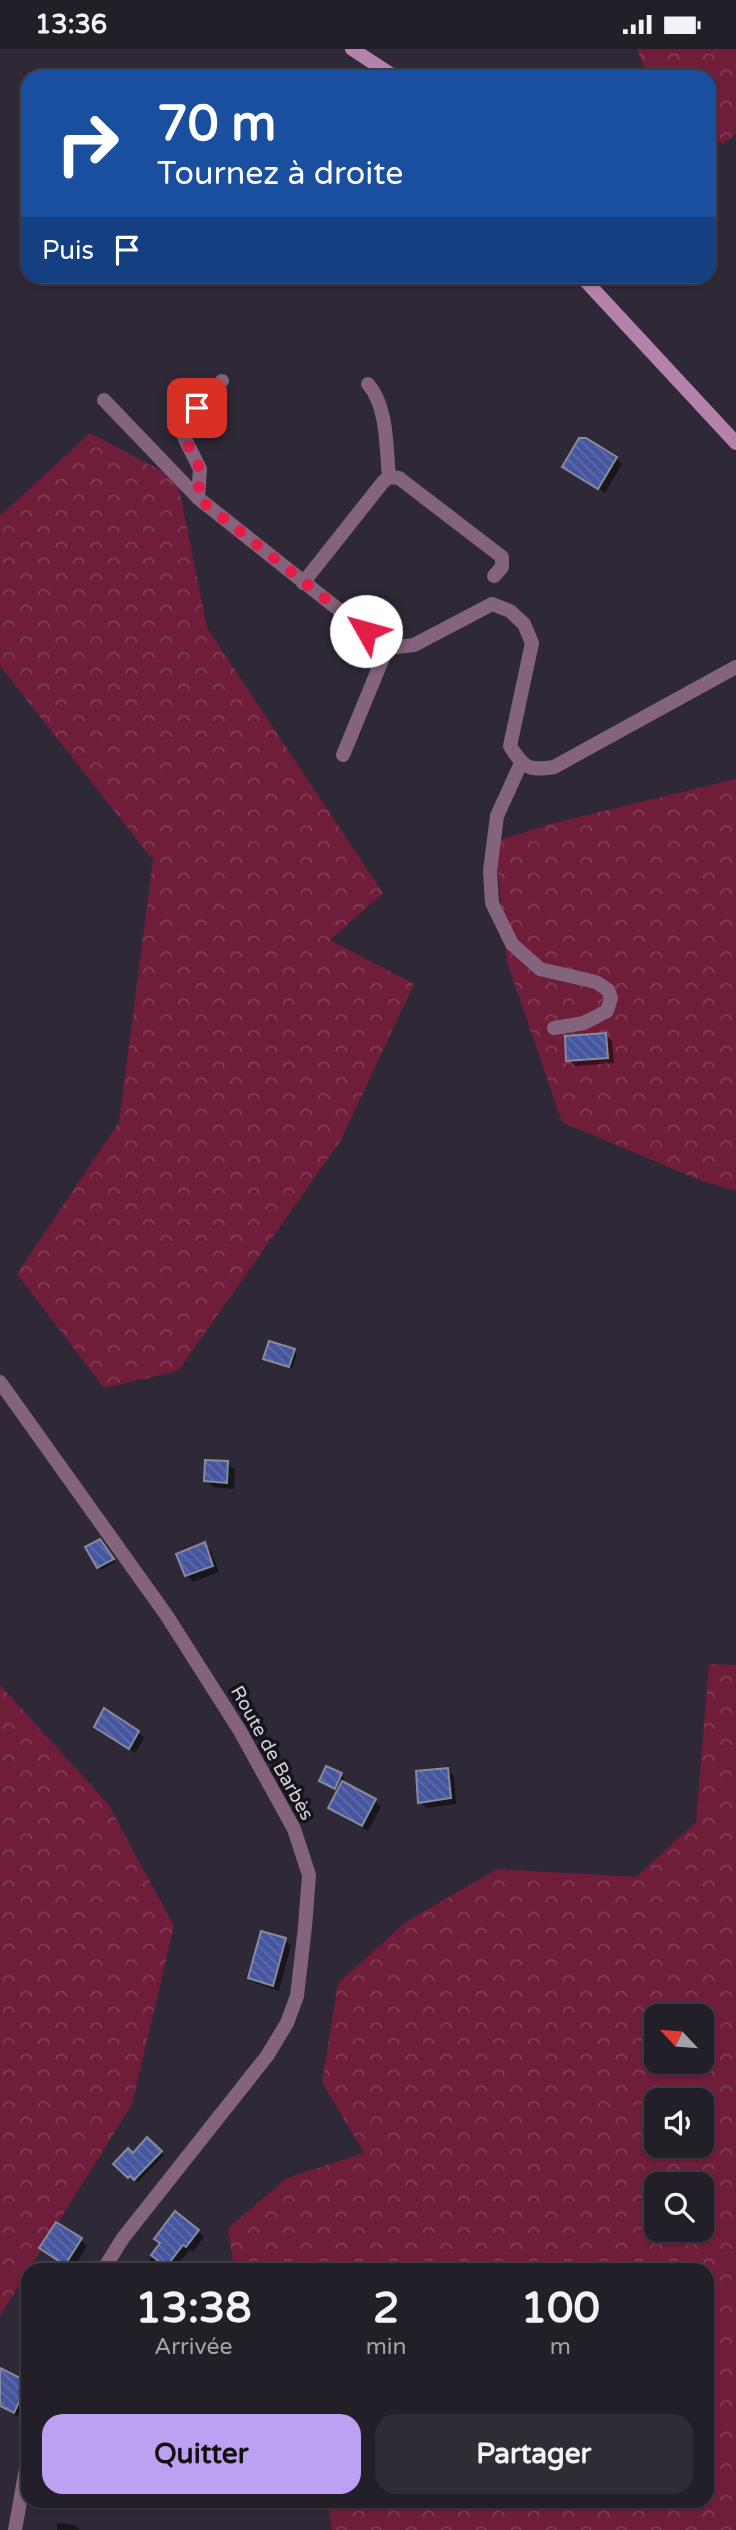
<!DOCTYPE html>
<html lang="fr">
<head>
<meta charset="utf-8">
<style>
  :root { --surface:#231f29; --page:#2f2c35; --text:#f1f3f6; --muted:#a3a2a8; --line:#403d46; --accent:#bca0f2 }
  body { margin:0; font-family:"Varela Round",sans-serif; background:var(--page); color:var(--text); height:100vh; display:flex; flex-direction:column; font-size:26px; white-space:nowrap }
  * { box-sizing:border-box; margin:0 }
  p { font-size:23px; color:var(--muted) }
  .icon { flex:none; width:38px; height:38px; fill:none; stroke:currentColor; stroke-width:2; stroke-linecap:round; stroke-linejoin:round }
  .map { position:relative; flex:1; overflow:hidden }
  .details { position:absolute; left:21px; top:2214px; width:693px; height:245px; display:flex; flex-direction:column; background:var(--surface); border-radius:21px; box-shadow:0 2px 5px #0004,0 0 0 2px var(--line) }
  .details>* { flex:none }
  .banner { position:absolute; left:21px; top:21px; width:695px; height:214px; border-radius:21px; box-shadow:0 2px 5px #0004,0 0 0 2px var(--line); background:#1a4fa0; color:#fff; overflow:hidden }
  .needle { width:46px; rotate:296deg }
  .tools { position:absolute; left:644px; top:1955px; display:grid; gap:14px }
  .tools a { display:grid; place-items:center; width:70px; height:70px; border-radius:14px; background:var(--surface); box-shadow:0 2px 5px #0004,0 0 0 2px var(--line); font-size:35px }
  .pin { position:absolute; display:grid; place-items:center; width:60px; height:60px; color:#fff; margin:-30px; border-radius:14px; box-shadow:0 4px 10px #0006 }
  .me { position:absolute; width:77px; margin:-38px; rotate:308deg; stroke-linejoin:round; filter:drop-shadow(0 0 5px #0008) }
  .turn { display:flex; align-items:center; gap:24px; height:147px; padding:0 21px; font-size:32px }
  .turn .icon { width:91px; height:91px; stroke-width:2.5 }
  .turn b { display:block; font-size:49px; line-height:60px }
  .then { display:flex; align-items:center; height:66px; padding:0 21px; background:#0003; gap:14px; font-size:26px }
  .eta { display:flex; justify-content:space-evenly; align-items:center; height:119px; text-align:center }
  .eta b { font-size:42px; font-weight:700; line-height:49px }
  .button { display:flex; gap:14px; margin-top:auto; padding:14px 21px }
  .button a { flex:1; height:80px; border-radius:21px; background:var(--accent); color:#111; font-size:28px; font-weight:700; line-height:80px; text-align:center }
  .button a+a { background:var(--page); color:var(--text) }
  .status { display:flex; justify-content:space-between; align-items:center; height:49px; padding:0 35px; background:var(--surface); direction:ltr }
  .status svg { height:19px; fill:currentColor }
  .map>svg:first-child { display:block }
  .forest { fill:url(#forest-crowns); fill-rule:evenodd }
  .shadow { fill:#0007 }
  .building { fill:url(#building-back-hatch); stroke:#868b9c; stroke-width:2 }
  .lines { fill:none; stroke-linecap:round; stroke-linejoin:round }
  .street { stroke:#83647c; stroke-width:14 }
  .secondary { stroke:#b482aa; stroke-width:14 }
  .route { stroke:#e11d48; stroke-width:12; stroke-dasharray:0 21.6 }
  .labels { text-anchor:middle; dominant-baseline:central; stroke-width:7; stroke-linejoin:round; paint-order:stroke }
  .street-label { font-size:19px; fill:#d3d0d9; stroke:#161319 }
</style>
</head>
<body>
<div class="status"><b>13:36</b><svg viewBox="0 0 49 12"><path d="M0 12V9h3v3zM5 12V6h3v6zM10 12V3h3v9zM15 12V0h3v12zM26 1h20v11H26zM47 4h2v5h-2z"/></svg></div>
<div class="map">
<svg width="736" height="2481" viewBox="0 0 736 2481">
  <defs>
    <pattern id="forest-crowns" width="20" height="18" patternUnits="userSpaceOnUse" patternTransform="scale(1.75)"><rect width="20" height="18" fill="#6f1d39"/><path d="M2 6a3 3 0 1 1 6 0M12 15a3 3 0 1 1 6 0" fill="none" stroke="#833d55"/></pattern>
    <pattern id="building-back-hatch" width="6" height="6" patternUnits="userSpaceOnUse" patternTransform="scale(1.75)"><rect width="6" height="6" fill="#46569f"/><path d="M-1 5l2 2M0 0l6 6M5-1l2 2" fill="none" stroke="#606dac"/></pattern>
  </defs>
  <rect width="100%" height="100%" fill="#2f2937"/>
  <g class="forest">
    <path d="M637,0H736V85L723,95L709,87V28H647Z"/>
    <path d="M90,384L177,430L207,579L383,844L330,891L414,935L341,1091L178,1322L104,1339L17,1225L119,1073L153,811L0,617V467Z"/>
    <path d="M736,730V1142L699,1131L562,1073L507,913L495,793L550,775Z"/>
    <path d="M709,1615L736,1616V2481H332L328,2452H707V2221H234L228,2179L287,2129L364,2104L322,2033L338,1934L406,1873L497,1820L636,1828L696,1773ZM702,1967V2012H656V1967ZM656,2051H702V2096H656ZM702,2135V2180H656V2135Z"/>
    <path d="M0,1636L108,1755L174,1877L132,2055L0,2267Z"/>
  </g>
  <g class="shadow">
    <path d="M616,409L622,415L605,444L564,418Z"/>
    <path d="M606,986L612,992L614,1014L575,1017L568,1011Z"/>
    <path d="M294,1302L297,1305L292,1320L265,1309Z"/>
    <path d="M227,1414L235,1421L234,1440L213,1438L206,1431Z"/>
    <path d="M103,1495L115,1513L101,1521L98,1518Z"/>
    <path d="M204,1495L211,1502L219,1523L193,1533L187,1526Z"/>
    <path d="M96,1678L138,1683L144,1689L135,1704Z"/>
    <path d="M447,1721L454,1727L456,1755L427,1759L420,1753Z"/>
    <path d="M341,1726L344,1729L341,1734L375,1751L381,1758L368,1782L337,1765L330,1759L339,1742L321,1732Z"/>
    <path d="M285,1891L291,1897L279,1942L256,1934L250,1928Z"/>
    <path d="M147,2090L164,2106L138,2133L134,2129L132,2131L116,2115L133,2106Z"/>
    <path d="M198,2182L204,2188L193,2203L190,2200L174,2221H142L162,2195Z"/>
    <path d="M81,2191L87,2197L72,2221L41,2199Z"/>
    <path d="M5,2323L28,2335V2354L21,2369L0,2358V2333Z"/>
    <path d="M57,2474L75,2476L80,2481H57Z"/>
  </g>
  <g class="building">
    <path d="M579,389H586L617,408L598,440L562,418Z"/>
    <path d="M606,984L608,1009L566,1012L565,987Z"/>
    <path d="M269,1292L295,1300L289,1318L263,1310Z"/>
    <path d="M205,1411L228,1412L227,1434L204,1432Z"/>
    <path d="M100,1490L114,1510L97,1519L85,1498Z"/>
    <path d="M205,1493L213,1517L185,1527L176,1505Z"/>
    <path d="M104,1659L139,1682L129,1700L94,1678Z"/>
    <path d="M326,1717L342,1724L335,1740L319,1732Z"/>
    <path d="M448,1719L451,1749L418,1754L416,1722Z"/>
    <path d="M342,1732L376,1750L362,1777L328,1759Z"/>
    <path d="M261,1882L286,1889L273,1937L248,1929Z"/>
    <path d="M147,2088L162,2102L134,2131L130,2127L128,2129L113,2115L128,2099L133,2104Z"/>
    <path d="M175,2162L199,2181L186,2198L183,2196L166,2218L151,2206L160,2194L154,2190Z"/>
    <path d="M56,2173L82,2189L65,2216L39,2199Z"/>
    <path d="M0,2319L28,2333L14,2364L0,2357Z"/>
  </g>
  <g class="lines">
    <g class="street">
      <path d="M368,335C388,358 386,399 389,428"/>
      <path d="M104,351L198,449L387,599L414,596L492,555L510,562L524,575L532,594L510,697C524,719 528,722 554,718L736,618"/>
      <path d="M198,449L200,420L184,388L185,377L197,359L222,332"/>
      <path d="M303,534L383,433L389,428L399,429L502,508V518L494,527"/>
      <path d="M343,706L387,599"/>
      <path d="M521,714L497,767L490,822L492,854L512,895L540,920L596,933L608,941L611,949L607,962L584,974L554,979"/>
      <path d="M0,1333L167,1567L240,1682L294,1780L309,1826L305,1878L297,1947L287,1974L267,2007L123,2189L103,2221"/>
      <path d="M15,2481L28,2408"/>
    </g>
    <g class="secondary">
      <path d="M352,0L395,28"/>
      <path d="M582,228L736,394"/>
    </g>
  </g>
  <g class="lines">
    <path class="route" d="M197,359L185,377L184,388L200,420L198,449L366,582"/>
  </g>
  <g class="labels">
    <g class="street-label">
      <text transform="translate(272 1704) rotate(61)">Route de Barbès</text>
    </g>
  </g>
</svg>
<div class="tools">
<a><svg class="needle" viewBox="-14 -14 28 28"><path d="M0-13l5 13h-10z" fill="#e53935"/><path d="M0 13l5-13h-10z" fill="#a3a2a8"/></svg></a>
<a><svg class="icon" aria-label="sound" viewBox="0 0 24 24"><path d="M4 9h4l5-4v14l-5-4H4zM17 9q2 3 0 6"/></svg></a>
<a><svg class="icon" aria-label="search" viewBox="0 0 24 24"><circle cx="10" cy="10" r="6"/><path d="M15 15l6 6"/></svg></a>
</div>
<div class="pin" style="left:197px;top:359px;background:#d93025"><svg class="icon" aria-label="arrive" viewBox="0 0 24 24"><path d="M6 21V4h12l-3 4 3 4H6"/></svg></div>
<svg class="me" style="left:366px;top:582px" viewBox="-20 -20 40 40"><circle r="19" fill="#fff"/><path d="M0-13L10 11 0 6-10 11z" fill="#e11d48"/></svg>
<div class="banner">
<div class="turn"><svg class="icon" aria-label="right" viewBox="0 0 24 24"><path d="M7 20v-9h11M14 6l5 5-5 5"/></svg><div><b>70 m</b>Tournez à droite</div></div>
<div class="then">Puis<svg class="icon" aria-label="arrive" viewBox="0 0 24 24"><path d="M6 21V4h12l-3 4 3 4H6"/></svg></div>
</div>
<section class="details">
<div class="eta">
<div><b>13:38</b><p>Arrivée</p></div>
<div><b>2</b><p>min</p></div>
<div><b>100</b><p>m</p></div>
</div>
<div class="button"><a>Quitter</a><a>Partager</a></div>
</section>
</div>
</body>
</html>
